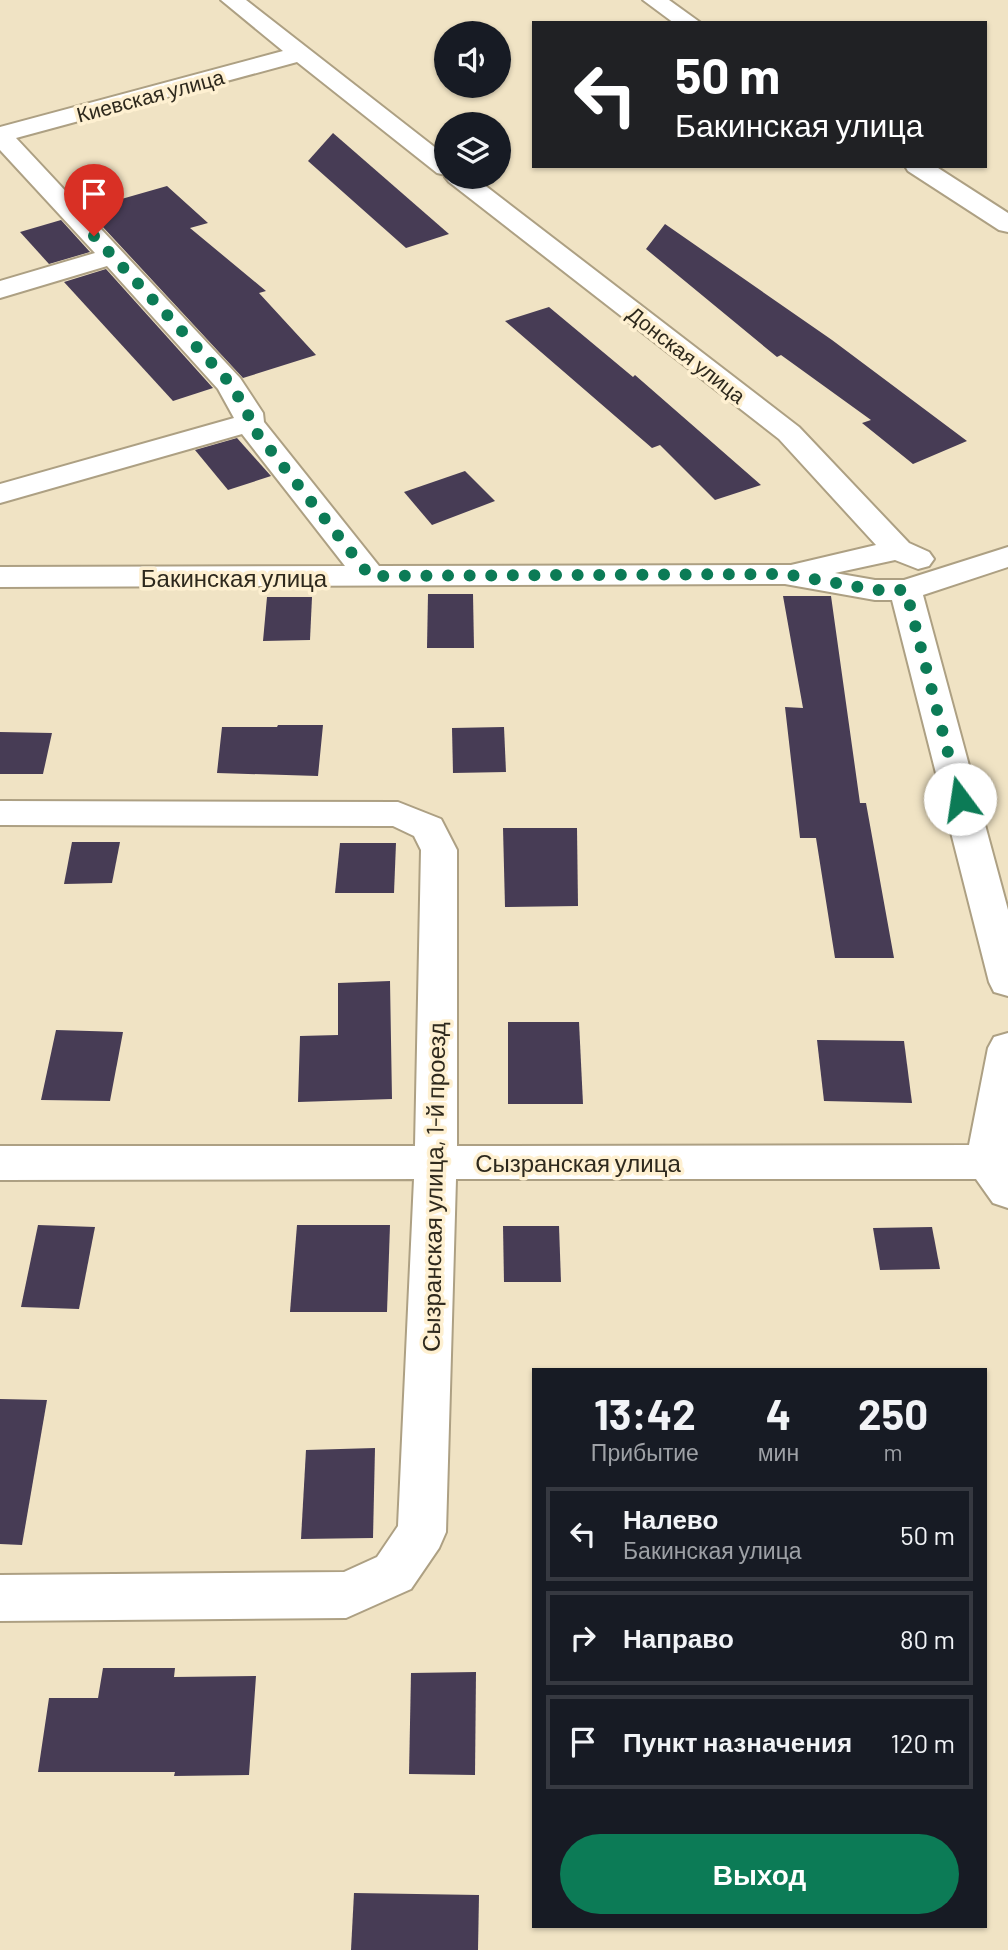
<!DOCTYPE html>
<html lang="ru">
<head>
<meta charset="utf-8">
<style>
  :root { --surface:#171b24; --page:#242831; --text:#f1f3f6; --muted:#9ea1a6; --line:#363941; --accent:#0c7b56 }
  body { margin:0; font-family:Barlow,sans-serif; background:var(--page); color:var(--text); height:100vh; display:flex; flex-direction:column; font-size:26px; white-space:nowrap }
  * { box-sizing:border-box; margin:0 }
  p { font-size:23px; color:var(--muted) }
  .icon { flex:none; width:38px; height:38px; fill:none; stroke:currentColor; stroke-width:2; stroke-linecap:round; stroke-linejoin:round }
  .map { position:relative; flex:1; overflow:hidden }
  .details { position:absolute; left:532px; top:1368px; width:455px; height:560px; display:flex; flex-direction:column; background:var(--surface); border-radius:0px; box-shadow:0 2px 5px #0004 }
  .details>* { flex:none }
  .banner { position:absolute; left:532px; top:21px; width:455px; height:147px; border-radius:0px; box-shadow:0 2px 5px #0004; background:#202124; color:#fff; overflow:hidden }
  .fabs { position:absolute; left:434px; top:21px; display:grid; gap:14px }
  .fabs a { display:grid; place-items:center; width:77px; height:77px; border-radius:50%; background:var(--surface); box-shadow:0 2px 5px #0004; font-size:35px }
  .pin { position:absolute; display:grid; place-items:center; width:60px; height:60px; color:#fff; margin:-72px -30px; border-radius:50% 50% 50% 0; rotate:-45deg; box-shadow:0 0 7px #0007 }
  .pin .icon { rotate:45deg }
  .me { position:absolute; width:77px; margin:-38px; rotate:346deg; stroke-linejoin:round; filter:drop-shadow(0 0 5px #0008) }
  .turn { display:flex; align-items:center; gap:24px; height:147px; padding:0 28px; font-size:32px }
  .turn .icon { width:91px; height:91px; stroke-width:2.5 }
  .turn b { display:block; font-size:49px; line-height:60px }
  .eta { display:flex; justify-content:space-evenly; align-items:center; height:119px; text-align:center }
  .eta b { font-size:42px; font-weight:700; line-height:49px }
  .cta { display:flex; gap:14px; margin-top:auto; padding:14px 28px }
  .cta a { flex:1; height:80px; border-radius:42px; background:var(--accent); color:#fff; font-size:28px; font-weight:700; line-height:80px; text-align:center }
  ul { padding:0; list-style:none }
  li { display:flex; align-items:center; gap:21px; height:94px; margin:0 14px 10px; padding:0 14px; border:4px solid var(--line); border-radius:0px }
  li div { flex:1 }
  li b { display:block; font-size:26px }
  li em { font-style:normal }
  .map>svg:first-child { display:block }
  .building { fill:#473c55 }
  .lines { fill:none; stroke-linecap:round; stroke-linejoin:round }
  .minor-casing { stroke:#ada083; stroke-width:4 }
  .minor { fill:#fff; fill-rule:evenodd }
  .route { stroke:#0c7b56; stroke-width:12; stroke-dasharray:0 21.6 }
  .labels { text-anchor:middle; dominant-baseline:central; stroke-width:7; stroke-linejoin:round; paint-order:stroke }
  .far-street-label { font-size:21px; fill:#2e291d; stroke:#fef0d1 }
  .street-label { font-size:24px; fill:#2e291d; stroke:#fef0d1 }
</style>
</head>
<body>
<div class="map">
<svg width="1008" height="1950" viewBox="0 0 1008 1950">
  <rect width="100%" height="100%" fill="#f0e3c4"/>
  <g class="building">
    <path d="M333,133L449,234L406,248L308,161Z"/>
    <path d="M167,186L208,223L190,228L266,291L259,293L316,355L243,378L89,212L115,205L111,202Z"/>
    <path d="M61,220L90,252L49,264L20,232Z"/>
    <path d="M665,224L832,340L967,441L913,464L862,423L871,420L781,355L777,357L646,249Z"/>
    <path d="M106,269L213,388L173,401L64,282Z"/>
    <path d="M549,307L633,377L635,375L761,485L715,500L660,445L652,448L505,321Z"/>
    <path d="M237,438L271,476L228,490L195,450Z"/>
    <path d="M465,471L495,501L432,525L404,492Z"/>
    <path d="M428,594H473L474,648H427Z"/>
    <path d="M783,596H831L860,803H866L894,958H835L816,838H800L785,707L803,708Z"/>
    <path d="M267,597H312L310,640L263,641Z"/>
    <path d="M278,725H323L318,776L217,773L222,727H277Z"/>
    <path d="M504,727L506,772L453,773L452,728Z"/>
    <path d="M0,732L52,733L43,774H0Z"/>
    <path d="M503,828H577L578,906L505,907Z"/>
    <path d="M72,842H120L112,883L64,884Z"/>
    <path d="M340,843H396L394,893H335Z"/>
    <path d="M390,981L392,1099L298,1102L300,1036L338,1035V983Z"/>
    <path d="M508,1022H579L583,1104H508Z"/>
    <path d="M56,1030L123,1032L110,1101L41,1100Z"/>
    <path d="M817,1040L904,1041L912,1103L824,1101Z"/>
    <path d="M38,1225L95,1227L79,1309L21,1307Z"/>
    <path d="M297,1225H390L387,1312H290Z"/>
    <path d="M503,1226H559L561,1282H504Z"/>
    <path d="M932,1227L940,1269L880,1270L873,1228Z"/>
    <path d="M0,1399L47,1400L22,1545L0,1544Z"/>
    <path d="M375,1448L373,1538L301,1539L306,1450Z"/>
    <path d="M103,1668H175L174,1677L256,1676L249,1775L174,1776L175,1772H38L49,1698H98Z"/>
    <path d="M476,1672L475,1775L409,1774L411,1673Z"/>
    <path d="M354,1893L479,1895L478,1950H351Z"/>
  </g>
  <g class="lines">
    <defs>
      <g id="minor">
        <path d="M221,0H246L446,156V175L437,173L297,62L16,138L240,378L263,413L264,422L379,566L791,565L876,545L779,439L449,182L445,177L446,176L474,177L799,427L909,543L929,552L934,559L929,566L918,569L895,560L835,573L875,580H904L1008,547V567L923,595L1008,910V996L994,992L989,982L892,600H875L785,584L0,587V567L345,566L242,434L0,503V484L234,418L218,389L107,266L0,298V281L95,253L0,150V127L283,51Z"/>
        <path d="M643,0H669L701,23H674Z"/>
        <path d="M905,166H935L1008,213V232L999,230L908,171Z"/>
        <path d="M0,801L398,802L441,819L457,850V1146L969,1145L988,1048L994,1037L1008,1033V1208L993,1203L976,1179H456L446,1532L439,1548L411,1589L346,1618L0,1621V1575L344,1572L377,1557L398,1526L414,1179L0,1180V1146H415L421,850L414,836L393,826L0,825Z"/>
      </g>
    </defs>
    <use href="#minor" class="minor-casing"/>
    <use href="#minor" class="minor"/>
  </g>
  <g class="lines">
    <path class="route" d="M94,236L230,383L248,413L249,423L370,576L785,574L876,590H906L960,799"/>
  </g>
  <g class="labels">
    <g class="far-street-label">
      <text transform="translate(150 95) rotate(-15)">Киевская улица</text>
      <text transform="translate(687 354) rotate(38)">Донская улица</text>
    </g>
    <g class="street-label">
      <text x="234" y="577">Бакинская улица</text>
      <text x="578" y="1162">Сызранская улица</text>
      <text transform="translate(433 1187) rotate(-89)">Сызранская улица, 1-й проезд</text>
    </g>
  </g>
</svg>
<div class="fabs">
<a><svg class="icon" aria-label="sound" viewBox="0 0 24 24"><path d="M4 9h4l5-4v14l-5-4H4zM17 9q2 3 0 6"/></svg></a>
<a><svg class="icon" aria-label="layers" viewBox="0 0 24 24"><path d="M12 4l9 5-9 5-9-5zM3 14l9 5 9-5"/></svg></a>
</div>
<div class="pin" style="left:94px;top:236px;background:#d93025"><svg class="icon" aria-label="arrive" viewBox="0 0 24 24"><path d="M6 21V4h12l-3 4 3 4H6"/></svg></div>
<svg class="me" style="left:960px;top:799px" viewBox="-20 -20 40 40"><circle r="19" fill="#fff"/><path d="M0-13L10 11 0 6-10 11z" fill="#0c7b56"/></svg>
<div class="banner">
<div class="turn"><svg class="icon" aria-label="left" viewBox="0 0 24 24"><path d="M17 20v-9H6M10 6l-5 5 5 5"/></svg><div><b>50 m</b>Бакинская улица</div></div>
</div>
<section class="details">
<div class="eta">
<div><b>13:42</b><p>Прибытие</p></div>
<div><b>4</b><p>мин</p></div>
<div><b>250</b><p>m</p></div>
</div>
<ul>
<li><svg class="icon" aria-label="left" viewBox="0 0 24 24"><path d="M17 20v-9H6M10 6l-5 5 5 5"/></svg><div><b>Налево</b><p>Бакинская улица</p></div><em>50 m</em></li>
<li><svg class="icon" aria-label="right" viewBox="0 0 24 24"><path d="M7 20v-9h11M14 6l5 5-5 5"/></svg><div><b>Направо</b></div><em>80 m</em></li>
<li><svg class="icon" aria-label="arrive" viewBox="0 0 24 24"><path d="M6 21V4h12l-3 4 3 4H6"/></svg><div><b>Пункт назначения</b></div><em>120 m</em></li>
</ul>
<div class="cta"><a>Выход</a></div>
</section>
</div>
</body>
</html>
